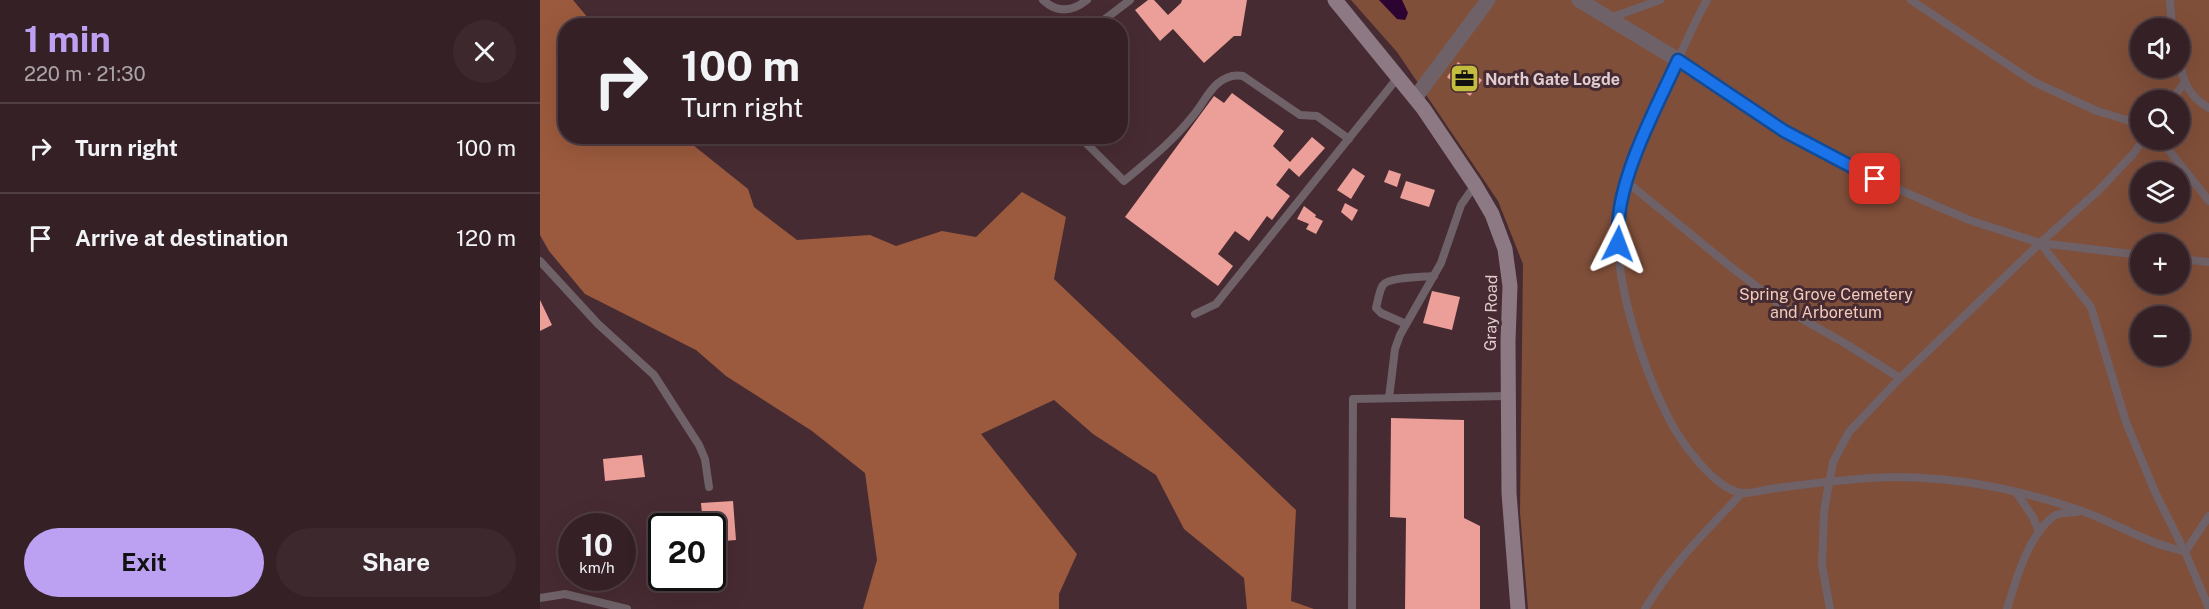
<!DOCTYPE html>
<html lang="en">
<head>
<meta charset="utf-8">
<style>
  :root { --surface:#352026; --page:#3d282e; --text:#f1f3f6; --muted:#aaa3a7; --line:#4f3e43; --accent:#bca0f2 }
  body { margin:0; font-family:"Public Sans",sans-serif; background:var(--page); color:var(--text); height:100vh; display:flex; flex-direction:column; font-size:22px; white-space:nowrap }
  * { box-sizing:border-box; margin:0 }
  p { font-size:20px; color:var(--muted) }
  .icon { flex:none; width:33px; height:33px; fill:none; stroke:currentColor; stroke-width:2; stroke-linecap:round; stroke-linejoin:round }
  .map { position:relative; flex:1; overflow:hidden }
  .side { display:flex; flex-direction:column; background:var(--surface); width:540px }
  .side>* { flex:none }
  .guide { position:absolute; left:18px; top:18px; width:570px; height:126px; border-radius:24px; box-shadow:0 6px 24px #0002,0 0 0 2px var(--line); background:#352026; color:var(--text); overflow:hidden }
  .fabs { position:absolute; left:1590px; top:18px; display:grid; gap:12px }
  .fabs a { display:grid; place-items:center; width:60px; height:60px; border-radius:50%; background:var(--surface); box-shadow:0 6px 24px #0002,0 0 0 2px var(--line); font-size:30px }
  .speed { position:absolute; left:18px; top:513px; display:flex; gap:12px; font-size:30px; font-weight:700; text-align:center }
  .speed>* { display:grid; place-content:center; width:78px; height:78px; border-radius:50%; background:var(--surface); box-shadow:0 6px 24px #0002,0 0 0 2px var(--line); line-height:1 }
  .speed small { font-size:15px; font-weight:400 }
  .speed .limit { border:3px solid #111; border-radius:9px; background:#fff; color:#111 }
  .pin { position:absolute; display:grid; place-items:center; width:51px; height:51px; color:#fff; margin:-26px; border-radius:12px; box-shadow:0 3px 9px #0006 }
  .me { position:absolute; width:66px; margin:-33px; rotate:3deg; stroke-linejoin:round; filter:drop-shadow(0 0 4px #0008) }
  .turn { display:flex; align-items:center; gap:21px; height:126px; padding:0 24px; font-size:27px }
  .turn .icon { width:78px; height:78px; stroke-width:2.5 }
  .turn b { display:block; font-size:42px; line-height:51px }
  .round { display:grid; place-items:center; flex:none; width:63px; height:63px; border-radius:32px; background:var(--page) }
  .overview { display:flex; align-items:center; justify-content:space-between; height:102px; padding:0 24px }
  h1 { font-size:36px; font-weight:700; line-height:45px; color:var(--accent) }
  .button { display:flex; gap:12px; margin-top:auto; padding:12px 24px }
  .button a { flex:1; height:69px; border-radius:36px; background:var(--accent); color:#111; font-size:24px; font-weight:700; line-height:69px; text-align:center }
  .button a+a { background:var(--page); color:var(--text) }
  ul { padding:0; list-style:none }
  li { display:flex; align-items:center; gap:18px; height:90px; padding:0 24px; border-top:2px solid var(--line) }
  li div { flex:1 }
  li b { display:block; font-size:22px }
  li em { font-style:normal }
  main { display:flex; flex:1; min-height:0 }
  .map>svg:first-child { display:block }
  .green { fill:#804f3a; fill-rule:evenodd }
  .forest { fill:#9b5a3d }
  .water { fill:#2d0332 }
  .building { fill:#ec9e98 }
  .lines { fill:none; stroke-linecap:round; stroke-linejoin:round }
  .lane { stroke:#6e6168; stroke-width:8 }
  .street { stroke:#6e6168; stroke-width:15 }
  .secondary { stroke:#8d7984; stroke-width:15 }
  .route-casing { stroke:#114b97; stroke-width:15 }
  .route { stroke:#1a73e8; stroke-width:10 }
  .labels { text-anchor:middle; dominant-baseline:central; stroke-width:6; stroke-linejoin:round; paint-order:stroke }
  .poi-label { font-size:16px; font-weight:bold; fill:#e0cdd1; stroke:#472b32; text-anchor:start }
  .park-label { font-size:16px; fill:#f2cbba; stroke:#472b32 }
  .street-label { font-size:16px; fill:#e0cdd1; stroke:#472b32 }
</style>
</head>
<body>
<main>
<section class="side">
<div class="overview"><div><h1>1 min</h1><p>220 m · 21:30</p></div><a class="round"><svg class="icon" aria-label="close" viewBox="0 0 24 24"><path d="M6 6l12 12M18 6L6 18"/></svg></a></div>
<ul>
<li><svg class="icon" aria-label="right" viewBox="0 0 24 24"><path d="M7 20v-9h11M14 6l5 5-5 5"/></svg><div><b>Turn right</b></div><em>100 m</em></li>
<li><svg class="icon" aria-label="arrive" viewBox="0 0 24 24"><path d="M6 21V4h12l-3 4 3 4H6"/></svg><div><b>Arrive at destination</b></div><em>120 m</em></li>
</ul>
<div class="button"><a>Exit</a><a>Share</a></div>
</section>
<div class="map">
<svg width="1669" height="609" viewBox="0 0 1669 609">
  <rect width="100%" height="100%" fill="#472b32"/>
  <path class="green" d="M811,0H1669V609H988L980,512L983,264L958,201L857,52ZM1600,28H1640V68H1600ZM1600,100H1640V140H1600ZM1600,172H1640V212H1600ZM1600,244H1640V284H1600ZM1600,316H1640V356H1600Z"/>
  <path class="forest" d="M0,0H33L54,25L26,26V136L143,137L208,189L214,207L257,240L330,235L356,246L402,231L436,237L482,192L526,217L514,279L756,510L751,601L774,609H707L704,578L644,529L616,475L553,434L514,400L441,434L537,554L519,594V609H323L337,560L325,473L272,431L186,376L156,350L45,294L9,251L0,235Z"/>
  <path class="water" d="M839,0H862L868,13L865,20L857,19Z"/>
  <g class="building">
    <path d="M608,0H614L628,15L641,3L642,0H707L701,36H694L664,63L633,29L620,41L595,10Z"/>
    <path d="M918,62L942,80L930,96L907,77Z"/>
    <path d="M692,93L744,131L733,146L750,162L772,137L785,148L759,177L749,168L736,185L750,196L732,220L727,216L709,241L695,231L678,254L693,266L678,286L585,217L674,96L684,103Z"/>
    <path d="M813,168L825,176L811,199L797,190Z"/>
    <path d="M849,170L861,174L857,187L844,182Z"/>
    <path d="M866,181L895,190L889,207L860,198Z"/>
    <path d="M805,203L818,210L812,221L801,212Z"/>
    <path d="M764,206L776,215L775,217L783,221L776,234L766,229L769,224L757,219Z"/>
    <path d="M892,291L920,297L912,330L883,323Z"/>
    <path d="M0,300L12,325L0,331Z"/>
    <path d="M851,418L924,420V518L940,526V609H865L866,518L850,517Z"/>
    <path d="M102,455L105,477L65,481L63,459Z"/>
    <path d="M193,501L196,540L172,542V526H163L161,503Z"/>
  </g>
  <g class="lines">
    <g class="lane">
      <path d="M503,0C517,13 532,12 547,0"/>
      <path d="M1167,0C1151,28 1139,58 1126,87C1108,127 1084,171 1079,215C1071,274 1102,367 1129,419C1141,442 1174,489 1202,493C1212,494 1226,489 1237,488C1275,483 1314,478 1353,477C1416,477 1482,490 1542,511C1565,519 1588,532 1611,541C1622,546 1634,548 1645,552L1669,516"/>
      <path d="M1371,0L1494,82L1557,111L1600,124"/>
      <path d="M1630,0L1632,28"/>
      <path d="M1070,18L1120,0"/>
      <path d="M556,26L590,0"/>
      <path d="M1138,60L1244,131L1314,169L1378,198L1429,220L1500,243L1600,255"/>
      <path d="M1640,65C1644,84 1651,98 1669,108"/>
      <path d="M1632,100L1644,83"/>
      <path d="M539,136L584,181C608,161 632,142 652,117C661,107 667,93 677,84C685,77 693,74 703,76L760,115L777,116L809,139"/>
      <path d="M1621,140L1669,201"/>
      <path d="M1087,182L1191,267L1250,312L1306,344L1360,378"/>
      <path d="M1500,243L1551,307L1586,422L1615,492L1645,552L1669,608"/>
      <path d="M1640,259L1669,262"/>
      <path d="M0,261L58,324L114,375L159,445L165,459L169,487"/>
      <path d="M655,314L676,304L859,76"/>
      <path d="M866,324L841,313L836,308C838,301 839,291 843,285C848,277 885,277 894,276"/>
      <path d="M849,398L855,349L860,335L901,263L921,205L935,185"/>
      <path d="M1476,492L1493,517L1499,532"/>
      <path d="M0,598L25,594L87,609"/>
      <path d="M812,609L813,399L968,396"/>
      <path d="M1105,609C1131,565 1167,530 1202,493"/>
      <path d="M1290,609L1282,565L1284,511L1293,462L1309,432L1360,378L1500,243L1559,190L1594,153L1603,140"/>
      <path d="M1467,609C1476,580 1488,535 1514,516C1520,512 1531,513 1537,512"/>
    </g>
    <g class="street">
      <path d="M1039,0L1138,60"/>
      <path d="M875,98L948,0"/>
    </g>
    <path class="secondary" d="M795,0L883,108L935,185L952,214L965,249L970,286L968,341L969,493L978,609"/>
  </g>
  <g class="lines">
    <defs>
      <path id="route" d="M1078,244C1078,234 1078,225 1079,216C1084,167 1118,104 1138,60L1244,131L1335,179"/>
    </defs>
    <use href="#route" class="route-casing"/>
    <use href="#route" class="route"/>
  </g>
  <defs>
    <symbol id="office-square" viewBox="-11 -11 22 22"><rect x="-9" y="-9" width="18" height="18" rx="4" fill="#c4bc3d" stroke="#472b32"/><path d="M-6-3h4V-5.5h4V-3h4V5H-6ZM-1-4.5V-3h2v-1.5ZM-6 0V1H6V0Z" fill="#111"/></symbol>
  </defs>
  <g fill-rule="evenodd">
    <use href="#office-square" x="908" y="62" width="33" height="33"/>
  </g>
  <g class="labels">
    <g class="poi-label">
      <text x="945" y="79">North Gate Logde</text>
    </g>
    <g class="park-label">
      <text x="1286" y="294">Spring Grove Cemetery<tspan x="1286" dy="18">and Arboretum</tspan></text>
    </g>
    <g class="street-label">
      <text transform="translate(951 313) rotate(-89)">Gray Road</text>
    </g>
  </g>
</svg>
<div class="fabs">
<a><svg class="icon" aria-label="sound" viewBox="0 0 24 24"><path d="M4 9h4l5-4v14l-5-4H4zM17 9q2 3 0 6"/></svg></a>
<a><svg class="icon" aria-label="search" viewBox="0 0 24 24"><circle cx="10" cy="10" r="6"/><path d="M15 15l6 6"/></svg></a>
<a><svg class="icon" aria-label="layers" viewBox="0 0 24 24"><path d="M12 4l9 5-9 5-9-5zM3 14l9 5 9-5"/></svg></a>
<a>+</a>
<a>−</a>
</div>
<div class="speed"><div>10<small>km/h</small></div><div class="limit">20</div></div>
<div class="pin" style="left:1335px;top:179px;background:#d93025"><svg class="icon" aria-label="arrive" viewBox="0 0 24 24"><path d="M6 21V4h12l-3 4 3 4H6"/></svg></div>
<svg class="me" style="left:1078px;top:244px" viewBox="-20 -20 40 40"><path d="M0-17L14 15 0 8-14 15z" fill="#1a73e8" stroke="#fff" stroke-width="4"/></svg>
<div class="guide">
<div class="turn"><svg class="icon" aria-label="right" viewBox="0 0 24 24"><path d="M7 20v-9h11M14 6l5 5-5 5"/></svg><div><b>100 m</b>Turn right</div></div>
</div>
</div>
</main>
</body>
</html>
